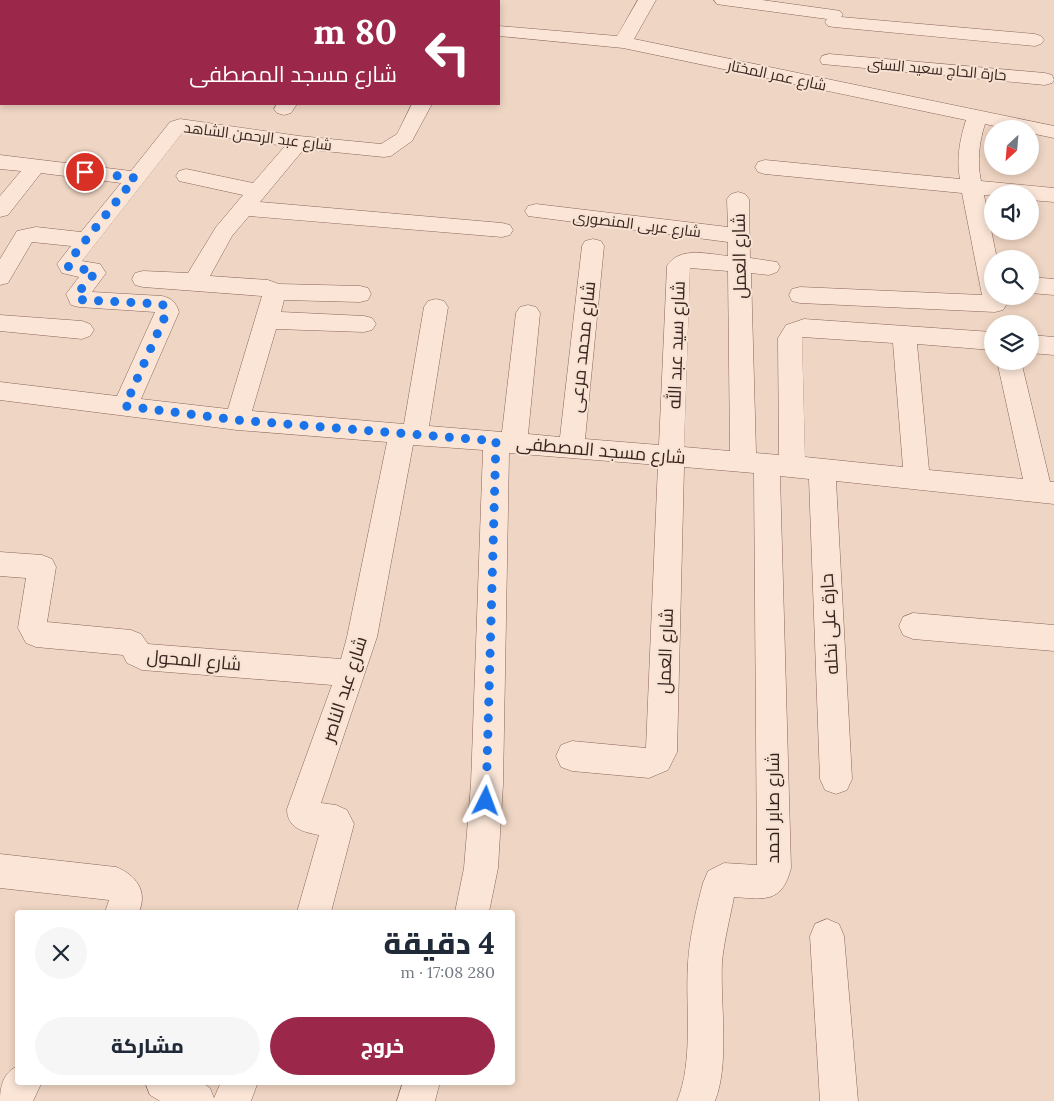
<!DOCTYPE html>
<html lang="ar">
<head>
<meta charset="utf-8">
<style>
  :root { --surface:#fff; --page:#f6f6f7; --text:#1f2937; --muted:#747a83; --accent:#9b284b }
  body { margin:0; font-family:Lora,Cairo,serif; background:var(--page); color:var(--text); direction:rtl; height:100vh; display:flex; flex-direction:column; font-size:19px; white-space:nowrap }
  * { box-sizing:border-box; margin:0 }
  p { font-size:16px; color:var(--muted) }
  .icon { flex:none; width:28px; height:28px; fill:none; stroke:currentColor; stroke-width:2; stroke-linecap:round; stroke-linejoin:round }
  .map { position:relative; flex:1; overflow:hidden; direction:ltr }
  .panel { position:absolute; left:15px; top:910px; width:500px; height:175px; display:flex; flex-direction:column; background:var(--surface); border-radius:5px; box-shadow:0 2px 8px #0003; direction:rtl }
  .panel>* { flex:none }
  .guide { position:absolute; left:0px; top:0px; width:500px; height:105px; box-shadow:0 2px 8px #0003; direction:rtl; background:#9b284b; color:#fff; overflow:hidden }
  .needle { width:32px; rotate:206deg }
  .fabs { position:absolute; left:984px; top:120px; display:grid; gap:10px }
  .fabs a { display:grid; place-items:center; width:55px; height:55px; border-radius:50%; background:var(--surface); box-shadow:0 2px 8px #0003; font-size:25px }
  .pin { position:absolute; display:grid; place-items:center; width:42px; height:42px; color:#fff; margin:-21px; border:2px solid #fff; border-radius:50%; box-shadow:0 1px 5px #0007 }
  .me { position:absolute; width:55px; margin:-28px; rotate:3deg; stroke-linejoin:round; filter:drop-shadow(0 0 4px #0008) }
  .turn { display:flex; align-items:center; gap:18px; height:105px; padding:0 20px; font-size:22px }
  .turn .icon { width:65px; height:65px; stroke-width:2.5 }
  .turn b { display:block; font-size:35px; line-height:42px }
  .round { display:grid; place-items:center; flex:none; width:52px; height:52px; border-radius:26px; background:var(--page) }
  .summary { display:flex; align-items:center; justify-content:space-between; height:85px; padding:0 20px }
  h1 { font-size:30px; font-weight:800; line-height:38px }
  .action { display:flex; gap:10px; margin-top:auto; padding:10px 20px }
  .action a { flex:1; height:58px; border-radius:30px; background:var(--accent); color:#fff; font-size:20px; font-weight:800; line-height:58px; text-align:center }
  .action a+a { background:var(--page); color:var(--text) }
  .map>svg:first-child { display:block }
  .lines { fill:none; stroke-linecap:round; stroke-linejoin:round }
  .minor-casing { stroke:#8a6559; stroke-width:1 }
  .minor { fill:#fae5d7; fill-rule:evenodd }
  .route { stroke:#1a73e8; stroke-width:9; stroke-dasharray:0 16.2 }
  .labels { text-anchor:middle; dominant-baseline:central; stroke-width:4; stroke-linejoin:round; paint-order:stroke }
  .far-street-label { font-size:15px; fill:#3a231e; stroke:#f6e2d3 }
  .street-label { font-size:18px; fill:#3a231e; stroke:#f6e2d3 }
</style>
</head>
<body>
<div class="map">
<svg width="1054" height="1101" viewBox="0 0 1054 1101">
  <rect width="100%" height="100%" fill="#efd5c3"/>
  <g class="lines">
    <defs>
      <g id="minor">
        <path d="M209,0H234L235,1H210Z"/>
        <rect x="480" y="0" width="18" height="1"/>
        <path d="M638,0H656L634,39L1054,126V138L1030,133V129H1009L985,124C979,142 977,162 981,181L1054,188V202L1030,200V194L984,195L997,259H992V296H1002L1007,304L1003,310L995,312L800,303L792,301L789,295L792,289L800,287L982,295L962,193L765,174L758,172L755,167L758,162L765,160L960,179C956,159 960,139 966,120L623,48L499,36V26L617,36Z"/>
        <path d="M714,0H762L834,10L840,11L843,15L841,17L1035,34L1041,36L1044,40L1041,44L1035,46L834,27L828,26L825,22L827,19L723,5L717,4Z"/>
        <path d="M829,54L1045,73L1052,75L1054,80L1052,83L1045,85L822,64L820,60L822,56Z"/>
        <path d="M0,75L1,76V88L0,87Z"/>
        <path d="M277,104H297L291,113L284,115L277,113L274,109Z"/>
        <path d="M412,104H432L412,141L391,156L384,157L304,149L260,202L502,223L510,225L513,230L510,235L502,237L249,216L232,236L210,276L268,280L279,284L360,286L368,288L371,294L368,300L360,302L284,300L281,312L364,316L372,318L376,324L372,330L364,332L276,329L252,411L404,424L424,307L428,301L436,299L444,301L448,307L429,426L502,432L516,313L520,307L528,305L536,307L540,313L528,434L560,437L582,246L585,241L593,239L601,241L604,246L585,439L659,445L667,266C679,246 708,254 728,256V242L528,216L525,211L528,206L536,204L728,227L727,199L731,194L738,192L745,194L749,199L750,258L777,262L780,267L777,272L769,275L751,273L756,453L779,455L778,338L786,325L804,319L992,332V350L917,344L929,470L1023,479L997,361H1021L1050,482H1054V504L836,481L852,779L847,790L836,794L825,790L820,779L809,479L780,476L791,868C782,904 764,899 734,897C730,918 724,941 722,962C720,1004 730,1063 715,1101H677C694,1061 685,1006 688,963C689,940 697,905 703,883L708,871L724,863L757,865L754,473L684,467L677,752L668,770L649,778L572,771L561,767L556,756L561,745L572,741L646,748L658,465L509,453L503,784L498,868L489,912H455L464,868L471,784L483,450L413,445L377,637L321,803L336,805L347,810L354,824L331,912H297L319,835C303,832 287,828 287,809L332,685L142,670L127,663L123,655L36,647L26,643L18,628L26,578L0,576V552L42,555L52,559L56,567L47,622L131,630L141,634L148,644L341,659L347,637L387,442L237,430L0,400V382L117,396L155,312L79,307L71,305L66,294L79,277L62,273L57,264L71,246L32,242L8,283L0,285V259L17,231L36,227L81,232L121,183L41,173L8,215L0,217V196L21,171L0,169V155L131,171L170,122L180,119L299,136L381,144L397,134ZM183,132L285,146L253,183L186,169L179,171L176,176L179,181L243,195L216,227L188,273L143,271L135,273L132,279L135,285L143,287L262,296L228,409L141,399L179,312C176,302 171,298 162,296L92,292L106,273L100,264L82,261ZM690,268L728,271L730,451L684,447ZM802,337L893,343L903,467L805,457Z"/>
        <path d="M1030,277L1054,279V295L1030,293Z"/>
        <path d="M0,315L82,321L90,324L94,330L90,336L82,339L0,331Z"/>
        <path d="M1030,335L1054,337V355L1030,353Z"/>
        <path d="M913,613L1054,625V651L913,639L903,635L899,626L903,617Z"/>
        <path d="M0,854L116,867C136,875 148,891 139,912H105L109,900L0,888Z"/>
        <path d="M827,919L839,924L844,936L858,1101H820L810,936L815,924Z"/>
        <path d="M18,1066V1082H42L33,1101H0C0,1087 3,1072 18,1066Z"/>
        <path d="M145,1082H201L210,1088L214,1098L221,1082H258L251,1101H160L150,1095Z"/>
        <path d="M403,1082H440L435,1101H397Z"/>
      </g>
    </defs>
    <use href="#minor" class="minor-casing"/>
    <use href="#minor" class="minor"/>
  </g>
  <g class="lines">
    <path class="route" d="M85,172L135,178L70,260L68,266L70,268L90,270L95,273L77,294V297L83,300L162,304L166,308L167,312L125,406L237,420L496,441L486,801"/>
  </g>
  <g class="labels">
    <g class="far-street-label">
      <text transform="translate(937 69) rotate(5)">حارة الحاج سعيد السنى</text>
      <text transform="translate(777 75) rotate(12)">شارع عمر المختار</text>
      <text transform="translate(258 136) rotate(7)">شارع عبد الرحمن الشاهد</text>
      <text transform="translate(637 224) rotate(7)">شارع عربى المنصورى</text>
    </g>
    <g class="street-label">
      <text transform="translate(739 256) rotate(-91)">شارع العمل</text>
      <text transform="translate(676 345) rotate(-88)">شارع سيد عبد الله</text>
      <text transform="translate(582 347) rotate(-84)">شارع محمد مرعى</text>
      <text transform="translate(601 450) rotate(5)">شارع مسجد المصطفى</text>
      <text transform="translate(829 624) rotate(-93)">حارة على نخله</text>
      <text transform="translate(665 651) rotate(-88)">شارع العمل</text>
      <text transform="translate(194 660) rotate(5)">شارع المحول</text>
      <text transform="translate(344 689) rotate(-72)">شارع عبد الناصر</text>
      <text transform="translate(772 808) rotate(-90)">شارع صابر احمد</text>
    </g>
  </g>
</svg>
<div class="fabs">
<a><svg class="needle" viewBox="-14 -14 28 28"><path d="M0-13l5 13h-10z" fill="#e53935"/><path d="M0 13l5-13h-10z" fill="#747a83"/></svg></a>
<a><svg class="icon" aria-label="sound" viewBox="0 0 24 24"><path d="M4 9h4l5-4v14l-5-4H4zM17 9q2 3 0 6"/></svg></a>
<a><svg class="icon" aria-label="search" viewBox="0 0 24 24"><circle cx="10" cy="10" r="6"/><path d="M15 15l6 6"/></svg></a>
<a><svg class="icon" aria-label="layers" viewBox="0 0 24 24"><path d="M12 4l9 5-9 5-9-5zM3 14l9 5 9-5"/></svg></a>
</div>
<div class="pin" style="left:85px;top:172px;background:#d93025"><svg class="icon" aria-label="arrive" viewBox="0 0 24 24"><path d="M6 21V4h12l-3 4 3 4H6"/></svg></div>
<svg class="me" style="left:486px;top:801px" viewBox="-20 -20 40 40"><path d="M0-17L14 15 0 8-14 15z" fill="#1a73e8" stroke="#fff" stroke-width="4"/></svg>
<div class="guide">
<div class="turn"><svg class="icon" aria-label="left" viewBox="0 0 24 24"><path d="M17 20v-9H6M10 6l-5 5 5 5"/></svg><div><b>80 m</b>شارع مسجد المصطفى</div></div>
</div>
<section class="panel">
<div class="summary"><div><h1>4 دقيقة</h1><p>280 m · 17:08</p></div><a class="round"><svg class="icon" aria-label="close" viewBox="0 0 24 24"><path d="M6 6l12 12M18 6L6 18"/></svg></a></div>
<div class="action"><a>خروج</a><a>مشاركة</a></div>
</section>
</div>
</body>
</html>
